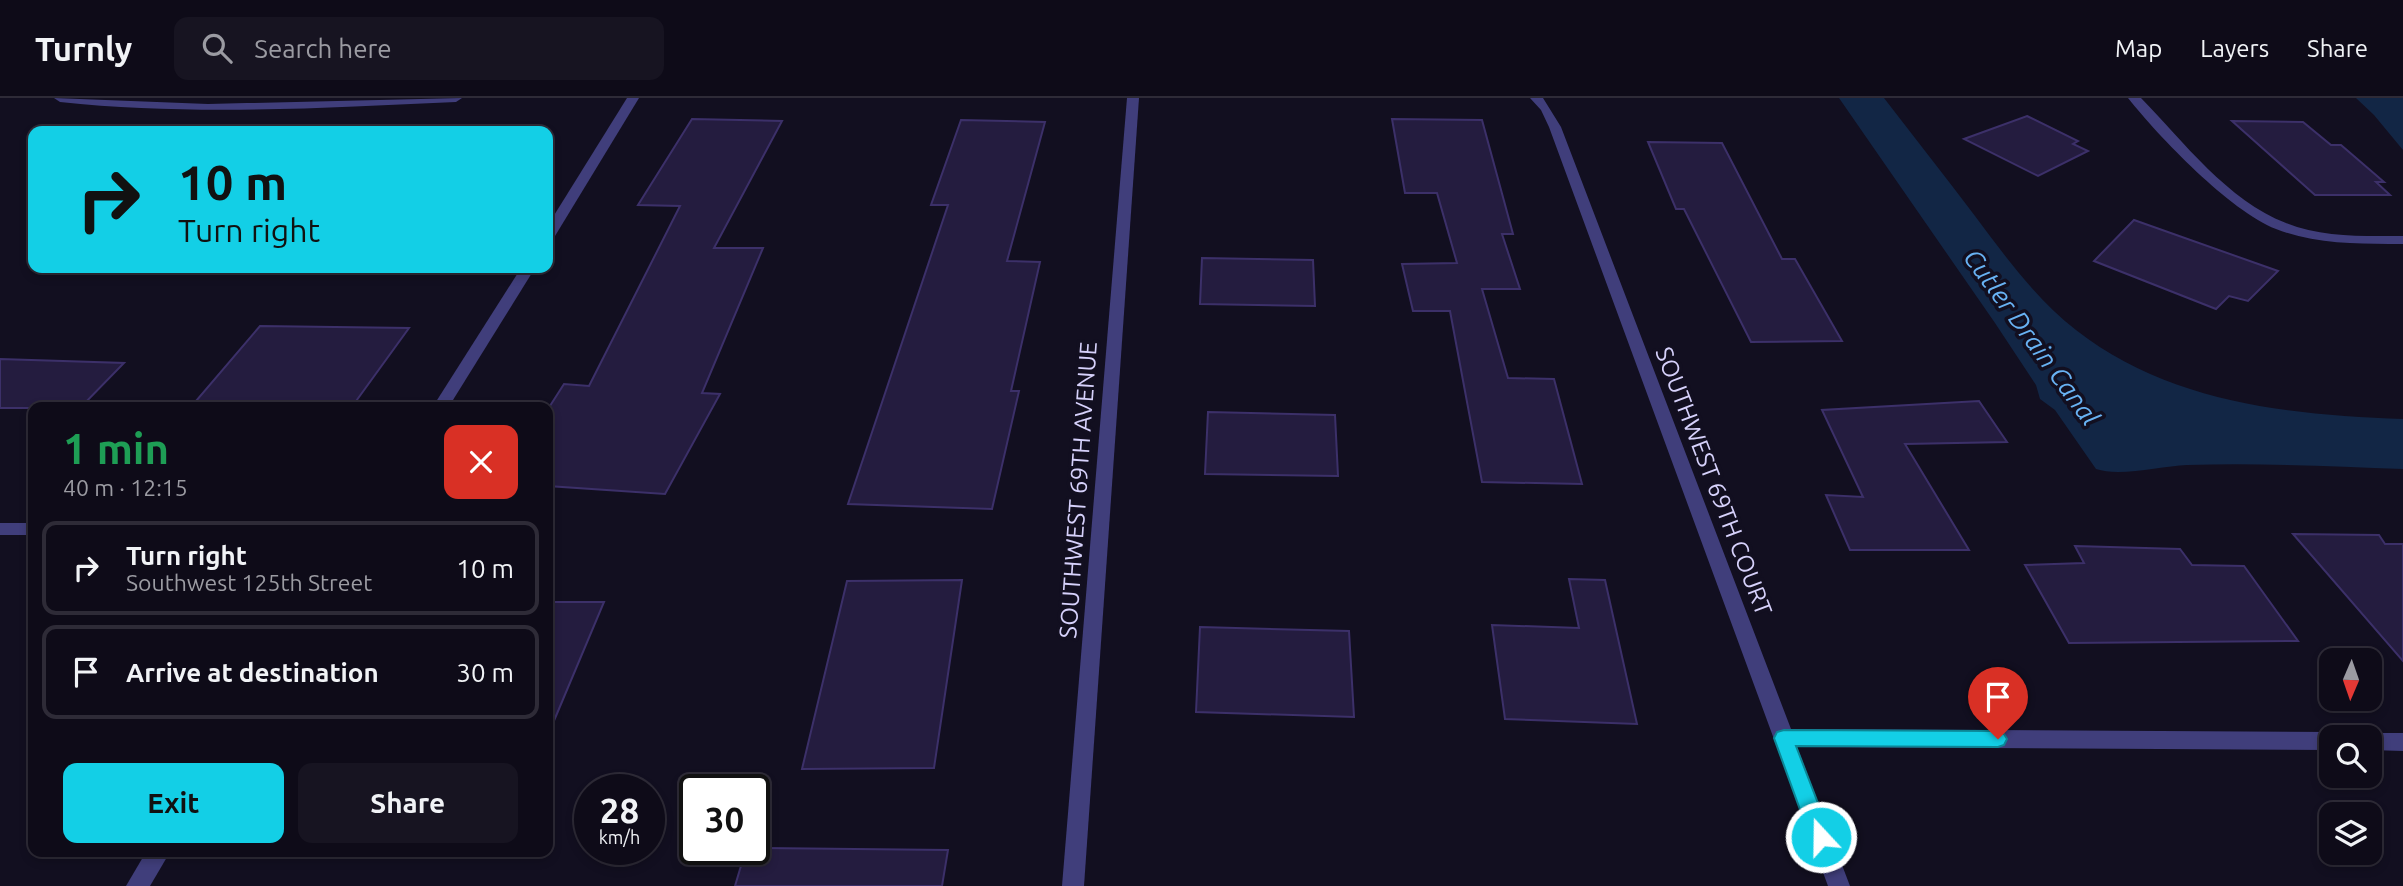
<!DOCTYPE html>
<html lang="en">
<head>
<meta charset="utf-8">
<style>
  :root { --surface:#0e0b18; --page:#171421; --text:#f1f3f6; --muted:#9b9ba2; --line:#2e2b37; --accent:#13cfe6 }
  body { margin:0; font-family:Ubuntu,sans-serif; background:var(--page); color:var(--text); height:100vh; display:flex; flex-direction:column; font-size:26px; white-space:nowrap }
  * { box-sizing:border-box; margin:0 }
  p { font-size:23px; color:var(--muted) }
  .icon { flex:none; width:38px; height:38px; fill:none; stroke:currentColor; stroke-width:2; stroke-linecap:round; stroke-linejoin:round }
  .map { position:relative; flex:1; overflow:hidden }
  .sheet { position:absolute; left:28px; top:304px; width:525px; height:455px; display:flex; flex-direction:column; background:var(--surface); border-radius:14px; box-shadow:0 4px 10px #0003,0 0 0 2px var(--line) }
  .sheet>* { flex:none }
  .hud { position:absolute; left:28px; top:28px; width:525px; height:147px; border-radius:14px; box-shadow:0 4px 10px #0003,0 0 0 2px var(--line); background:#13cfe6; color:#111; overflow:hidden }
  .needle { width:46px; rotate:182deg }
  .controls { position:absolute; left:2319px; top:550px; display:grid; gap:14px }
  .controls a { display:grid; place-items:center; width:63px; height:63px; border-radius:14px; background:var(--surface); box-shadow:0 4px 10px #0003,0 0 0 2px var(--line); font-size:35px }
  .speed { position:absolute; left:574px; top:676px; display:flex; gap:14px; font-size:35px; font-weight:700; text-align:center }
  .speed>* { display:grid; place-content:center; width:91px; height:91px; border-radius:50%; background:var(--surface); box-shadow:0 4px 10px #0003,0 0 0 2px var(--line); line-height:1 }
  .speed small { font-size:18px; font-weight:400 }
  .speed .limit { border:4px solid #111; border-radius:10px; background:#fff; color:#111 }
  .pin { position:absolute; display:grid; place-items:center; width:60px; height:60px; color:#fff; margin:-72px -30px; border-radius:50% 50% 50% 0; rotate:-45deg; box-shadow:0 0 7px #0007 }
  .pin .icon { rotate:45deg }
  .me { position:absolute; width:77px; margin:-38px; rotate:339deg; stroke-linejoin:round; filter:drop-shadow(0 0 5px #0008) }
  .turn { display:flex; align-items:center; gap:24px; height:147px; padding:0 35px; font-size:32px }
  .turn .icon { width:91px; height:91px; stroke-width:2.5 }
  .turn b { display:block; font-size:49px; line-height:60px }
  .round { display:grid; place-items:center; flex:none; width:74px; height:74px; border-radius:14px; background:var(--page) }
  .headline { display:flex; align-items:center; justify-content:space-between; height:119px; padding:0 35px }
  h1 { font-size:42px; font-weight:700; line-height:52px; color:#1e9e55 }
  .action { display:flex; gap:14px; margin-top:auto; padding:14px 35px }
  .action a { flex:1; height:80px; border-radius:14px; background:var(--accent); color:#111; font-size:28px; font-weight:700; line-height:80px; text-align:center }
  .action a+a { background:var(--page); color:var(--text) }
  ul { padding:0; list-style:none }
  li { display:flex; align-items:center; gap:21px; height:94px; margin:0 14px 10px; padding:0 21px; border:4px solid var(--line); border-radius:14px }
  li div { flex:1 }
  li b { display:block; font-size:26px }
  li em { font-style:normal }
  header { display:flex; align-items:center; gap:42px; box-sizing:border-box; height:98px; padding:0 35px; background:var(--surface); border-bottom:2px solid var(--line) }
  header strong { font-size:33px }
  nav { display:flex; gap:38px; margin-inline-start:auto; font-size:24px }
  .search { width:490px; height:63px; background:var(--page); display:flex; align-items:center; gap:18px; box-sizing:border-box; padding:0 24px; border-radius:14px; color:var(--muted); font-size:26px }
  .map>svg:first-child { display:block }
  .water { fill:#122645 }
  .building { fill:#241c3f; stroke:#3c3069; stroke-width:2 }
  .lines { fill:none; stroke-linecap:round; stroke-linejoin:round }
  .street { fill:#403e7b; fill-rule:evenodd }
  .route { fill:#13cfe6; stroke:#0c8796; stroke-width:2 }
  .labels { text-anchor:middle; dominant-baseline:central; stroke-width:7; stroke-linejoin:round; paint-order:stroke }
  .street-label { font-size:24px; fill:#d6d1fb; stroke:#120f20 }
  .water-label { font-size:26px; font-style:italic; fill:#68b2f3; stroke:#120f20 }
</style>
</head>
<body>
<header>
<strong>Turnly</strong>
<div class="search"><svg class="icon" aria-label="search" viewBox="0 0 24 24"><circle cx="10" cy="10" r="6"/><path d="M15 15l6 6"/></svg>Search here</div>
<nav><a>Map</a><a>Layers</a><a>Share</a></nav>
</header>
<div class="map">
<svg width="2403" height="788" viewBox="0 0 2403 788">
  <rect width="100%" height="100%" fill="#120f20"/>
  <g class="water">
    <path d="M1839,0H1884C1914,39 1945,78 1975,118C2005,158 2036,201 2076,232C2169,305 2290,317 2403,321V371C2331,368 2259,365 2187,367C2161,368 2120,379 2096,371L2055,312L2040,301L2036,287L1995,225Z"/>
    <path d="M2356,0H2403V52L2374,17Z"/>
  </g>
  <g class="building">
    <path d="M2027,18L2078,43L2073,46L2088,53L2038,78L1964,41Z"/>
    <path d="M692,21L782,23L714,150H763L702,295L720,296L665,396L548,388V311L564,286L589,288L680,108L638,107Z"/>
    <path d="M1392,21L1482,22L1513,136H1502L1520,191H1482L1508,280L1554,281L1582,386L1482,384L1450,213H1413L1402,166L1457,165L1437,95H1405Z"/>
    <path d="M961,22L1045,24L1007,163L1040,164L1011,293H1019L992,411L848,406L948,107H931Z"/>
    <path d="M2232,23L2303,24L2331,47H2341L2384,84H2376L2390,97H2315Z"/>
    <path d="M1648,44L1722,45L1782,161H1795L1842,243L1751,244L1684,111H1676Z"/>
    <path d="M2134,122L2278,173L2248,203L2229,198L2216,211L2094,163Z"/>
    <path d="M1202,160L1313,162L1315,208L1200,206Z"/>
    <path d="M260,228L409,230L351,310H190Z"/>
    <path d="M0,261L124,265L80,310H0Z"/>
    <path d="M1979,303L2007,344L1905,346L1969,452H1850L1826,397L1863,399L1822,312Z"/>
    <path d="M1208,314L1335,317L1338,378L1205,376Z"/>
    <path d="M2293,436L2379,437L2385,446H2403V563Z"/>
    <path d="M2075,448L2180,451L2192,467L2244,468L2298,543L2069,545L2025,467L2084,465Z"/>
    <path d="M1569,481L1605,482L1637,626L1505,621L1492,527L1579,530Z"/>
    <path d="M962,482L934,670L802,671L847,483Z"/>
    <path d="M548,504H604L548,637Z"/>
    <path d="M1200,529L1349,533L1354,619L1196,614Z"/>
    <path d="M746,751L754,750L948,752L942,788H735Z"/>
  </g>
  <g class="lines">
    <g class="street">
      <path d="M54,0L208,6L462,0L456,4C323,10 192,18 60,4Z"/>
      <path d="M627,0H639L555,138L548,142V127Z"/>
      <path d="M1127,0H1139L1084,788H1062Z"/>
      <path d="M1530,0H1543L1561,29L1791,631L2331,634L2339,639H2331V652L1797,649L1850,788H1828L1549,29L1541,12Z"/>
      <path d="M2128,0H2141C2183,43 2228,103 2286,125C2323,140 2365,138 2403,138V146C2361,146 2316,147 2276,131C2230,113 2159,39 2128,0Z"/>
      <path d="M521,170H535L448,310H432Z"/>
      <rect x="0" y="425" width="33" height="12"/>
      <path d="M2370,635H2403V653L2370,652V639H2362Z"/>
      <path d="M146,754H170L150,788H126Z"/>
    </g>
  </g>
  <path class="route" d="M1784,632L1998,633L2004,636L2007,641L2004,647L1998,649L1796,648L1831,739L1828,745L1821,748L1813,745L1810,739L1774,640L1777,634Z"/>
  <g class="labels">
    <g class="street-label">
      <text transform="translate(1714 383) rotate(69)">SOUTHWEST 69TH COURT</text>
      <text transform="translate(1078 392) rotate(-86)">SOUTHWEST 69TH AVENUE</text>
    </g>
    <g class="water-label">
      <text transform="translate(2032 239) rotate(54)">Cutler Drain Canal</text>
    </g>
  </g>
</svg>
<div class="controls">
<a><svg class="needle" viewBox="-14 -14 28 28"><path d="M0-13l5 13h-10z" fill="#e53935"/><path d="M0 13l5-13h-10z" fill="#9b9ba2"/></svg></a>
<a><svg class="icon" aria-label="search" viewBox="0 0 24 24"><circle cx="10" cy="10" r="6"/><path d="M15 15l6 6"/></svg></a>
<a><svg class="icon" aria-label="layers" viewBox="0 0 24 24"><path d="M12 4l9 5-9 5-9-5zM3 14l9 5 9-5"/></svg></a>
</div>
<div class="speed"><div>28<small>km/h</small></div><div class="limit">30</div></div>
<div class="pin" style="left:1998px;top:641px;background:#d93025"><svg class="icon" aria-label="arrive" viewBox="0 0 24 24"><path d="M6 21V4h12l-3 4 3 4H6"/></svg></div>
<svg class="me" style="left:1821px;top:739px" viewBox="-20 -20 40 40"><circle r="17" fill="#13cfe6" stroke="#fff" stroke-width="3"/><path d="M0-11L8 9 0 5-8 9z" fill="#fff"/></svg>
<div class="hud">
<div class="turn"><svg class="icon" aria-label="right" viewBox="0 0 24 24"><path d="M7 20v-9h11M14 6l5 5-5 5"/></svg><div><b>10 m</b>Turn right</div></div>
</div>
<section class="sheet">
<div class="headline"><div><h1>1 min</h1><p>40 m · 12:15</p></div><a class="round" style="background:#d93025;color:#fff"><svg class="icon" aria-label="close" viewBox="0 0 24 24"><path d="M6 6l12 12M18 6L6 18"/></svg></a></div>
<ul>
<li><svg class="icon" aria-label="right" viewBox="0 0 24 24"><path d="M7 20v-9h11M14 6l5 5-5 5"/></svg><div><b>Turn right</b><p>Southwest 125th Street</p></div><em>10 m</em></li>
<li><svg class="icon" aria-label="arrive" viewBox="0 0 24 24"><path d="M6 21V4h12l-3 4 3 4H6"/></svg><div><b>Arrive at destination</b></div><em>30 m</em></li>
</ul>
<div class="action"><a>Exit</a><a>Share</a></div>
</section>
</div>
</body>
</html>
